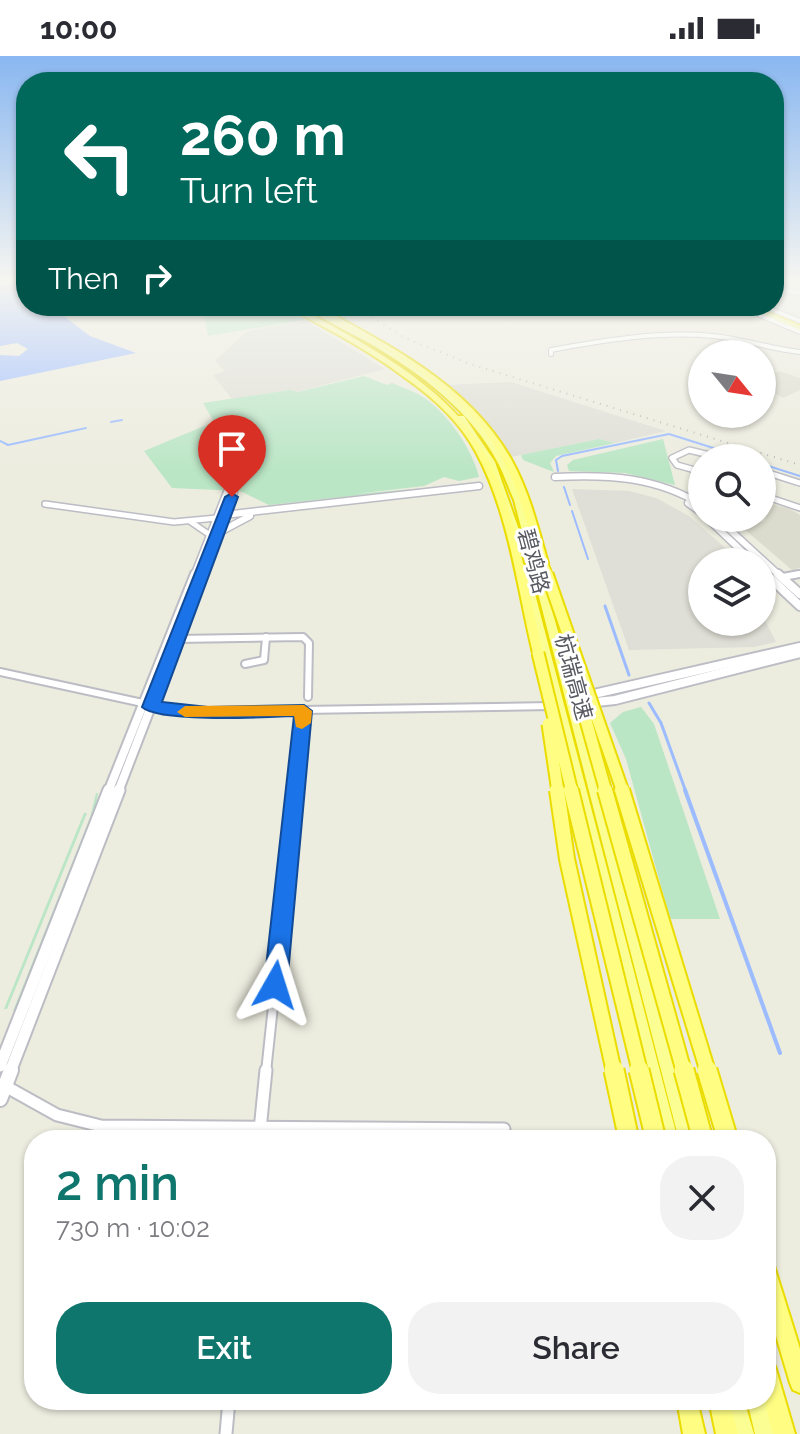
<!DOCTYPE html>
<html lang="en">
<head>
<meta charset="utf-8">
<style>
  :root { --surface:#fff; --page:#f2f2f3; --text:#2b2b33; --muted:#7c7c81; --accent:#0f766e }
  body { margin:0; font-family:Raleway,"Noto Sans SC",sans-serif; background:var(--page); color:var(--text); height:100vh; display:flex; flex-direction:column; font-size:30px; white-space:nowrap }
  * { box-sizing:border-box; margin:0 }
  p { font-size:26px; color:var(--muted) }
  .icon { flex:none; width:44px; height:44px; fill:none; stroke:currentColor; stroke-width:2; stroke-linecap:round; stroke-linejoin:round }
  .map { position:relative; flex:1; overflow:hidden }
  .sheet { position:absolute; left:24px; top:1074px; width:752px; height:280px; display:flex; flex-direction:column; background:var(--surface); border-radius:32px; box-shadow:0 2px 6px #0004 }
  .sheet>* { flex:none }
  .guide { position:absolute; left:16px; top:16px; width:768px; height:244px; border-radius:32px; box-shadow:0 2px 6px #0004; background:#00695c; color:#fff; overflow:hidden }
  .needle { width:52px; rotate:120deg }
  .buttons { position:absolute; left:688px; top:284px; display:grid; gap:16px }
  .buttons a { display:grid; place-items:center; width:88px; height:88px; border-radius:50%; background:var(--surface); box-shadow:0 2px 6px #0004; font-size:40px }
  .pin { position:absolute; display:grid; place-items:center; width:68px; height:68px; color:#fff; margin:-82px -34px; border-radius:50% 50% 50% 0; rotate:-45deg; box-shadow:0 0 8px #0007 }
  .pin .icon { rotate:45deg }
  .me { position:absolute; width:88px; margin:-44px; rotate:6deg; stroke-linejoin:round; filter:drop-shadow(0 0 6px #0008) }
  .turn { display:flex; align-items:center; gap:28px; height:168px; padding:0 32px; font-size:36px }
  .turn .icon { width:104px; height:104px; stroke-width:2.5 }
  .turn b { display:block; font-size:56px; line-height:68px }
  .then { display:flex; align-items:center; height:76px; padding:0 32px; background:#0003; gap:16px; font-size:30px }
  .round { display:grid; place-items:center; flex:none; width:84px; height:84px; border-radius:32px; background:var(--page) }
  .head { display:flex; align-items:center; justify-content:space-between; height:136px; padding:0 32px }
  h1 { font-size:48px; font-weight:600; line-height:60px; color:var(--accent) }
  .primary-button { display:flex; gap:16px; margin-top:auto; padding:16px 32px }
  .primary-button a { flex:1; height:92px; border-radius:32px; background:var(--accent); color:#fff; font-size:32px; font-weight:600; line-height:92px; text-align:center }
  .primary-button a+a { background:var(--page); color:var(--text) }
  .status { display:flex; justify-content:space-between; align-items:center; height:56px; padding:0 40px; background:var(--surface); direction:ltr }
  .status svg { height:22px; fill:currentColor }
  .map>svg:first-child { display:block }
  .industrial { fill:#dfdfd7 }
  .education { fill:#dcdcce }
  .green { fill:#bae6c5 }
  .water { fill:#9cbcff }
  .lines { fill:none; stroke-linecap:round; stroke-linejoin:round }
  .stream-far2 { stroke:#9cbcff; stroke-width:2 }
  .stream-far1 { stroke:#9cbcff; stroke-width:3 }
  .stream { stroke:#9cbcff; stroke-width:4 }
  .minor-far4-casing { stroke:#bcbdc4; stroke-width:6 }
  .minor-far3-casing { stroke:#bcbdc4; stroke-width:8 }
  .minor-far2-casing { stroke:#bcbdc4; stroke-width:10 }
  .minor-far1-casing { stroke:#bcbdc4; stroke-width:12 }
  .minor-casing { stroke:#bcbdc4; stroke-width:15 }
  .tertiary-far4-casing { stroke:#bcbdc4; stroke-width:7 }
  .tertiary-far3-casing { stroke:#bcbdc4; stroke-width:9 }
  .tertiary-far2-casing { stroke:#bcbdc4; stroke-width:12 }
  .tertiary-far1-casing { stroke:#bcbdc4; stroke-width:15 }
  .tertiary-casing { stroke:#bcbdc4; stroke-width:18 }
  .primary-casing { stroke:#f7f24d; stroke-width:4 }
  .trunk-casing { stroke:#ebdc00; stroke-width:4 }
  .motorway-casing { stroke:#ebdc00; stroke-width:4 }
  .minor-far4 { stroke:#fff; stroke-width:4 }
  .minor-far3 { stroke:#fff; stroke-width:5 }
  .minor-far2 { stroke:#fff; stroke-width:6 }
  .minor-far1 { stroke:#fff; stroke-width:8 }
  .minor { stroke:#fff; stroke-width:11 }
  .tertiary-far4 { stroke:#fff; stroke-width:5 }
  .tertiary-far3 { stroke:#fff; stroke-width:6 }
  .tertiary-far2 { stroke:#fff; stroke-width:8 }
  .tertiary-far1 { stroke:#fff; stroke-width:11 }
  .tertiary { stroke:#fff; stroke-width:14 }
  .primary { fill:#f7ffa1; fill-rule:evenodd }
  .trunk { fill:#fbfe92; fill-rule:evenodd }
  .motorway { fill:#fffe83; fill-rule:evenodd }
  .rail { stroke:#b5b6b6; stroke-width:2; stroke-dasharray:1 6; stroke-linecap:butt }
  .motorway-bridge-far3-casing { stroke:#ebdc00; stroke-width:12; stroke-linecap:butt }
  .motorway-bridge-far2-casing { stroke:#ebdc00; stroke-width:15; stroke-linecap:butt }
  .motorway-bridge-far1-casing { stroke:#ebdc00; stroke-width:18; stroke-linecap:butt }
  .motorway-bridge-casing { stroke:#ebdc00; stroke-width:23; stroke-linecap:butt }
  .motorway-bridge-far3 { stroke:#fffe83; stroke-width:9 }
  .motorway-bridge-far2 { stroke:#fffe83; stroke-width:11 }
  .motorway-bridge-far1 { stroke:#fffe83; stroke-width:14 }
  .motorway-bridge { stroke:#fffe83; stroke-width:19 }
  .route { fill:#1a73e8; stroke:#114b97; stroke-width:2 }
  .slow { fill:#f59e0b }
  .labels { text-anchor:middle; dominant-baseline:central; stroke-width:6; stroke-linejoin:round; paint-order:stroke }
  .street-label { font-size:22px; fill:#585a61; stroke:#fff }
</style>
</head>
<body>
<div class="status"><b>10:00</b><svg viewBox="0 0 49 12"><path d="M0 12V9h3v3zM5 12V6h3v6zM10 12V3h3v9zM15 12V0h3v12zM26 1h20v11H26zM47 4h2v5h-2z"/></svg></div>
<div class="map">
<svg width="800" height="1378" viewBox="0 0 800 1378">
  <rect width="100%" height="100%" fill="#ececdf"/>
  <g class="industrial">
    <path d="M306,265L385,313L297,336L290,334L232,343L213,319L225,315L215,305L247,275Z"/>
    <path d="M511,326L666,375L615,387L599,383L511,401L497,378L447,329Z"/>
    <path d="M572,433L629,435L656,442L689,460L731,497L735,506H702V566H762V558L776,586L754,591L629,594Z"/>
  </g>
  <g class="education">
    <path d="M780,315L800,322V334L783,342L762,330V324Z"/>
    <path d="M772,448L788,452L800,459V512L792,514L743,472L764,465Z"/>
  </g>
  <g class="green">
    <path d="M202,250H281L305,264L208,280Z"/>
    <path d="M364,320L387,329L392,327C403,332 417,336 426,343C450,361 472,393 479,421L459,425L444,421L424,430L354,438L426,432L269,449L240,435L172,432L144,395L214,366L203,347L290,334L298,336Z"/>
    <path d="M599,383L615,387L556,400L550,407L554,416L523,404L521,399Z"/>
    <path d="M663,383L675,429L625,417L569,415L567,409L573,404Z"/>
    <path d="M641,651L654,668L720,863H670L626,703L610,667L623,656Z"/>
    <path d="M96,737H98L94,762L17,952L13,955L90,762Z"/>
    <path d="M84,757H87L7,953H4Z"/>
  </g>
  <path class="water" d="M0,223H26V250H58L57,255L90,280L136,297L0,325V299L19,300L28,293L17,287L0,290Z"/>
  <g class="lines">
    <g class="stream-far2">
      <path d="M111,366L122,364"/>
      <path d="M0,385L8,389L86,372"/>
      <path d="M762,408L800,420"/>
      <path d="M558,415L556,404L562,400L669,378L745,402"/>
      <path d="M564,431L570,449"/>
      <path d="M572,455L588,503"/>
    </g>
    <g class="stream-far1">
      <path d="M605,550L629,619"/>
      <path d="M649,647L661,667L686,736"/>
    </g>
    <path class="stream" d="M685,734L780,997"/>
    <defs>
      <g id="minor-far4">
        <path d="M738,250L800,276"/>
        <path d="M763,250L800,265"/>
        <path d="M551,298V294C605,284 659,275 713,280C743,283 771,293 800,296"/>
      </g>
      <g id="minor-far3">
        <path d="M762,415L800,427"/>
        <path d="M702,416L677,409L672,402L689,394L722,402"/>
        <path d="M762,439L800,452"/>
        <path d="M690,442L702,438"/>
        <path d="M45,448L174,466L217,462"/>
        <path d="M762,453L770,441"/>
        <path d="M191,466L210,479"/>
        <path d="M788,520L800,518"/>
      </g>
      <g id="minor-far2">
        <path d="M783,521L799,518"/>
        <path d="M177,583L303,581L309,587L308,641"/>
        <path d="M245,608L264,604L266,581"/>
        <path d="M0,616L184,656L552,650"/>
        <path d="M295,736L304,655"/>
      </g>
      <path id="minor-far1" d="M266,1016L296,734"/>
      <g id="minor">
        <path d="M5,1030L57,1059L101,1070L504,1073"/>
        <path d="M259,1084L266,1014"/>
        <path d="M226,1378L229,1344"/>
      </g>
      <path id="tertiary-far4" d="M774,232L800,237"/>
      <g id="tertiary-far3">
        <path d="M555,421C608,418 656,421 702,449"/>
        <path d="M688,447L702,457"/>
        <path d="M224,459L479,430"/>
        <path d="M707,462L753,506"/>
        <path d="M717,462L780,520"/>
        <path d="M218,477L250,460"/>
        <path d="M762,514L768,520"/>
        <path d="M194,520L227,436H234L202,520"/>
      </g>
      <g id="tertiary-far2">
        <path d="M766,518L800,550"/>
        <path d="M778,518L800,538"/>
        <path d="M585,640L800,591"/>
        <path d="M587,647L615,644L800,597"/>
        <path d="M108,736L195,518"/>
        <path d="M118,736L202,518"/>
      </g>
      <g id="tertiary-far1">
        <path d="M0,1010L109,734"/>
        <path d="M10,1016L119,734"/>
      </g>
      <path id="tertiary" d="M0,1043L11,1014"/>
      <path id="primary" d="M743,250H751L800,270V274Z"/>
      <g id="trunk">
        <path d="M304,250H312C374,284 440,317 485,374C501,395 512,420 522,444L697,1084H679L514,444C509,433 505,421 499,409C472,355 420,317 369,287C347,275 324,264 304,250Z"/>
        <path d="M458,360H464L495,406L519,474L517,476H511L509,474L487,406L457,362Z"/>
        <path d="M523,508L528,511L678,1084H660L518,511Z"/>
        <path d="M766,1341L767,1344L777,1378H755L747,1344H766Z"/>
        <path d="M724,1344H744L754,1378H732Z"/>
      </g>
      <g id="motorway">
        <path d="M289,250H296C364,288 441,325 483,393C515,447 528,535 543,597L542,599H534L533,597C517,531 509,457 476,396C460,366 432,340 404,321C383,305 360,291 337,278C321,269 303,261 289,250Z"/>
        <path d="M310,250H318C390,290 469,329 511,403C529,435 538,472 548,507L546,509H540L538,507C529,473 521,439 505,407C481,359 436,324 390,296C364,281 335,268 310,250Z"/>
        <path d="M766,1204L773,1206L775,1213L800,1293V1337L793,1334L790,1327L766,1246Z"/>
        <path d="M766,1303L773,1306L776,1313L795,1378H773L764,1344H766Z"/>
        <path d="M677,1344H697L705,1378H683Z"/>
        <path d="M709,1344H729L738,1378H716Z"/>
      </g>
    </defs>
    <use href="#minor-far4" class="minor-far4-casing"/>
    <use href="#minor-far3" class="minor-far3-casing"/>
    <use href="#minor-far2" class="minor-far2-casing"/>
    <use href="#minor-far1" class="minor-far1-casing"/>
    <use href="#minor" class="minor-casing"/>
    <use href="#tertiary-far4" class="tertiary-far4-casing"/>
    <use href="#tertiary-far3" class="tertiary-far3-casing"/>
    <use href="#tertiary-far2" class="tertiary-far2-casing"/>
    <use href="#tertiary-far1" class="tertiary-far1-casing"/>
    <use href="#tertiary" class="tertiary-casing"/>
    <use href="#primary" class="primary-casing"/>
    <use href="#trunk" class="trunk-casing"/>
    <use href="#motorway" class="motorway-casing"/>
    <use href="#minor-far4" class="minor-far4"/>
    <use href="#minor-far3" class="minor-far3"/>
    <use href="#minor-far2" class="minor-far2"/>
    <use href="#minor-far1" class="minor-far1"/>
    <use href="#minor" class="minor"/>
    <use href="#tertiary-far4" class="tertiary-far4"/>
    <use href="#tertiary-far3" class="tertiary-far3"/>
    <use href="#tertiary-far2" class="tertiary-far2"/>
    <use href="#tertiary-far1" class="tertiary-far1"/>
    <use href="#tertiary" class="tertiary"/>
    <use href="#primary" class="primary"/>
    <use href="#trunk" class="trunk"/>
    <use href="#motorway" class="motorway"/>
    <path class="rail" d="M354,250L405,282L470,308L800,409"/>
    <defs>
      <path id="motorway-bridge-far3" d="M543,507L548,520"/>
      <g id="motorway-bridge-far2">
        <path d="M547,518L623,736"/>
        <path d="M538,597L572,736"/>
        <path d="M573,618L606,736"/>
        <path d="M548,668L558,736"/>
      </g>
      <g id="motorway-bridge-far1">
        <path d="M557,734L567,803L614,1016"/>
        <path d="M571,734L640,1016"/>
        <path d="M605,734L684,1016"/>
        <path d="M622,734L708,1016"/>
      </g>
      <g id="motorway-bridge">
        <path d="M614,1014L629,1084"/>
        <path d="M639,1014L656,1084"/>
        <path d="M684,1014L703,1084"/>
        <path d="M707,1014L728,1084"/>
      </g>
    </defs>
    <use href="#motorway-bridge-far3" class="motorway-bridge-far3-casing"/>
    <use href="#motorway-bridge-far2" class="motorway-bridge-far2-casing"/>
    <use href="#motorway-bridge-far1" class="motorway-bridge-far1-casing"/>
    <use href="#motorway-bridge" class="motorway-bridge-casing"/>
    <use href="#motorway-bridge-far3" class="motorway-bridge-far3"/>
    <use href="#motorway-bridge-far2" class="motorway-bridge-far2"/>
    <use href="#motorway-bridge-far1" class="motorway-bridge-far1"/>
    <use href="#motorway-bridge" class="motorway-bridge"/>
  </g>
  <linearGradient id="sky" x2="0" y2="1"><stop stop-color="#89b7f1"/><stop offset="0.54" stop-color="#f6f6f1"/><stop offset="1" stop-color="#f6f6f1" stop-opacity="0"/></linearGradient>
  <rect width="800" height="416" fill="url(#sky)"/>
  <path class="route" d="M232,437L238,441L162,646L208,651L304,649L312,655L287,929L283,936L275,938L267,936L264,929L294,660C267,661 159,667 142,651L225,441Z"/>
  <path class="slow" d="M304,649L312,655L311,667L302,673L296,671L294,660L185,661L177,656L185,650Z"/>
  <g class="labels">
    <g class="street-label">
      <text transform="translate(534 505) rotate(75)">碧鸡路</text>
      <text transform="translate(574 621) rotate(75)">杭瑞高速</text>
    </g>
  </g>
</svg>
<div class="buttons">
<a><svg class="needle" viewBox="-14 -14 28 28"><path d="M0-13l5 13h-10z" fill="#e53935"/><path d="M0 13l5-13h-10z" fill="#7c7c81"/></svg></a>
<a><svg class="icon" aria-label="search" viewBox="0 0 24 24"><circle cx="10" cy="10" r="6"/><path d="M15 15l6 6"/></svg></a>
<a><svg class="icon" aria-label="layers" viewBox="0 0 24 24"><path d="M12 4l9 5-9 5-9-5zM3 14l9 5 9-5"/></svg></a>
</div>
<div class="pin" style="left:232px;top:441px;background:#d93025"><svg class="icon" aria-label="arrive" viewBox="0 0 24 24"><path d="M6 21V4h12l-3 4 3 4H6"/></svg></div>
<svg class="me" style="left:275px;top:929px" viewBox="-20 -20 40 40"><path d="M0-17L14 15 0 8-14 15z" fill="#1a73e8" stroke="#fff" stroke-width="4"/></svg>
<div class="guide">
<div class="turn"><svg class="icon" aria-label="left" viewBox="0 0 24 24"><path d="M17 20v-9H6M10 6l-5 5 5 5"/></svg><div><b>260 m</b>Turn left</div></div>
<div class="then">Then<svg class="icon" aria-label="right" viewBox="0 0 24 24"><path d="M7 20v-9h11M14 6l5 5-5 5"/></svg></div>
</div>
<section class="sheet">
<div class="head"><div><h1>2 min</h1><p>730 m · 10:02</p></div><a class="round"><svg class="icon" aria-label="close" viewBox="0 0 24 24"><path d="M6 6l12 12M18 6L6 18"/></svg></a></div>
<div class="primary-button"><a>Exit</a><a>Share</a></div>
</section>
</div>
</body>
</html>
